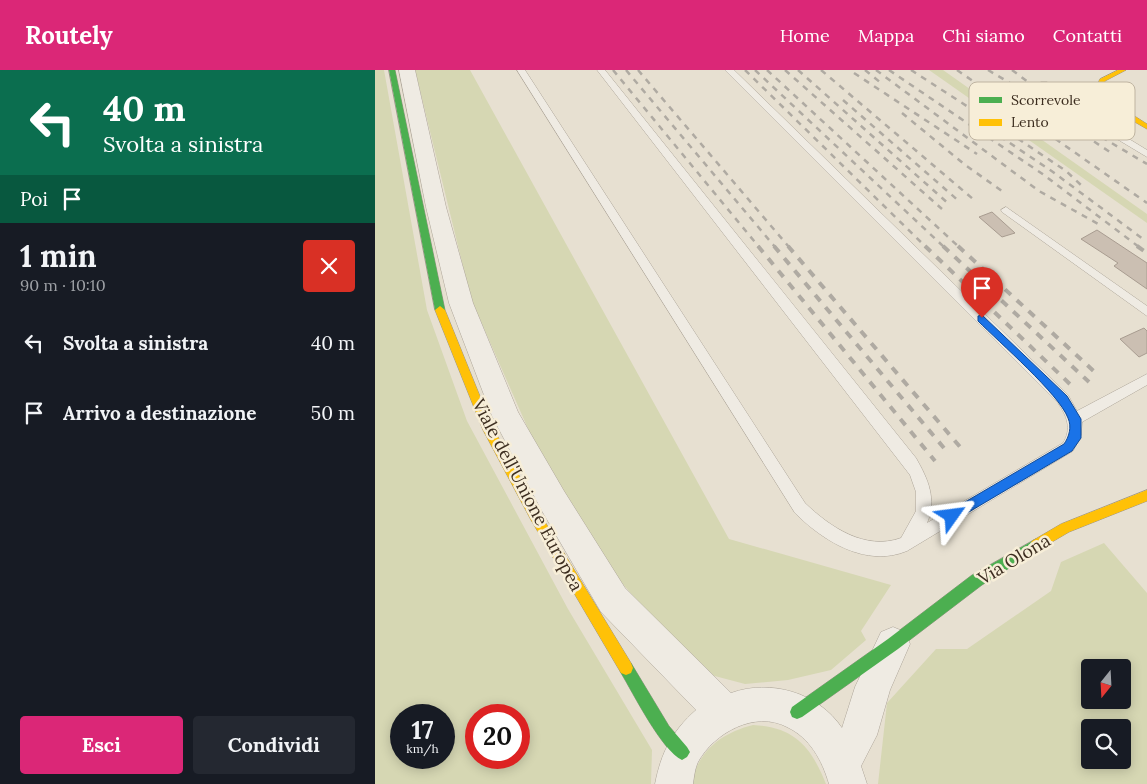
<!DOCTYPE html>
<html lang="it">
<head>
<meta charset="utf-8">
<style>
  :root { --surface:#171b24; --page:#242831; --text:#f1f3f6; --muted:#9ea1a6; --accent:#db2777 }
  body { margin:0; font-family:Lora,serif; background:var(--page); color:var(--text); height:100vh; display:flex; flex-direction:column; font-size:19px; white-space:nowrap }
  * { box-sizing:border-box; margin:0 }
  p { font-size:16px; color:var(--muted) }
  .icon { flex:none; width:28px; height:28px; fill:none; stroke:currentColor; stroke-width:2; stroke-linecap:round; stroke-linejoin:round }
  .map { position:relative; flex:1; overflow:hidden }
  .drawer { display:flex; flex-direction:column; background:var(--surface); width:375px }
  .drawer>* { flex:none }
  .banner { background:#0b6e4f; color:#fff; overflow:hidden }
  .needle { width:32px; rotate:198deg }
  .buttons { position:absolute; left:706px; top:589px; display:grid; gap:10px }
  .buttons a { display:grid; place-items:center; width:50px; height:50px; border-radius:5px; background:var(--surface); box-shadow:0 2px 12px #0003; font-size:25px }
  .speed { position:absolute; left:15px; top:634px; display:flex; gap:10px; font-size:25px; font-weight:700; text-align:center }
  .speed>* { display:grid; place-content:center; width:65px; height:65px; border-radius:50%; background:var(--surface); box-shadow:0 2px 12px #0003; line-height:1 }
  .speed small { font-size:12px; font-weight:400 }
  .speed .limit { border:8px solid #d22; background:#fff; color:#111 }
  .pin { position:absolute; display:grid; place-items:center; width:42px; height:42px; color:#fff; margin:-51px -21px; border-radius:50% 50% 50% 0; rotate:-45deg; box-shadow:0 0 5px #0007 }
  .pin .icon { rotate:45deg }
  .me { position:absolute; width:55px; margin:-28px; rotate:59deg; stroke-linejoin:round; filter:drop-shadow(0 0 4px #0008) }
  .turn { display:flex; align-items:center; gap:18px; height:105px; padding:0 20px; font-size:22px }
  .turn .icon { width:65px; height:65px; stroke-width:2.5 }
  .turn b { display:block; font-size:35px; line-height:42px }
  .then { display:flex; align-items:center; height:48px; padding:0 20px; background:#0003; gap:10px; font-size:19px }
  .round { display:grid; place-items:center; flex:none; width:52px; height:52px; border-radius:5px; background:var(--page) }
  .head { display:flex; align-items:center; justify-content:space-between; height:85px; padding:0 20px }
  h1 { font-size:30px; font-weight:700; line-height:38px }
  .action { display:flex; gap:10px; margin-top:auto; padding:10px 20px }
  .action a { flex:1; height:58px; border-radius:5px; background:var(--accent); color:#fff; font-size:20px; font-weight:700; line-height:58px; text-align:center }
  .action a+a { background:var(--page); color:var(--text) }
  ul { padding:0; list-style:none }
  li { display:flex; align-items:center; gap:15px; height:70px; padding:0 20px }
  li div { flex:1 }
  li b { display:block; font-size:19px }
  li em { font-style:normal }
  header { display:flex; align-items:center; gap:30px; box-sizing:border-box; height:70px; padding:0 25px; background:var(--accent); color:#fff }
  header strong { font-size:24px }
  nav { display:flex; gap:28px; margin-inline-start:auto; font-size:18px }
  main { display:flex; flex:1; min-height:0 }
  .map>svg:first-child { display:block }
  .green { fill:#d6d7b3; fill-rule:evenodd }
  .building { fill:#cbbfb2; stroke:#a89c90 }
  .lines { fill:none; stroke-linecap:round; stroke-linejoin:round }
  .lane-casing { stroke:#ada599; stroke-width:1 }
  .street-casing { stroke:#ada599; stroke-width:1 }
  .fast-casing { stroke:#9c958a; stroke-width:1 }
  .slow-casing { stroke:#9c958a; stroke-width:1 }
  .lane { fill:#efebe3; fill-rule:evenodd }
  .street { fill:#efebe3; fill-rule:evenodd }
  .fast { fill:#4caf50; fill-rule:evenodd }
  .slow { fill:#ffc107; fill-rule:evenodd }
  .rail-far1 { stroke:#afaaa2; stroke-width:2.5; stroke-dasharray:6 6; stroke-linecap:butt }
  .rail { stroke:#afaaa2; stroke-width:4; stroke-dasharray:8 8; stroke-linecap:butt }
  .route { fill:#1a73e8; stroke:#114b97 }
  .labels { text-anchor:middle; dominant-baseline:central; stroke-width:5; stroke-linejoin:round; paint-order:stroke }
  .street-label { font-size:18px; fill:#3d2e20; stroke:#f7eed8 }
  .key { fill:#f7eed8; stroke:#bfb4a1; stroke-width:1 }
  .key-label { font-size:14px; fill:#3d2e20 }
</style>
</head>
<body>
<header>
<strong>Routely</strong>
<nav><a>Home</a><a>Mappa</a><a>Chi siamo</a><a>Contatti</a></nav>
</header>
<main>
<section class="drawer">
<div class="banner">
<div class="turn"><svg class="icon" aria-label="left" viewBox="0 0 24 24"><path d="M17 20v-9H6M10 6l-5 5 5 5"/></svg><div><b>40 m</b>Svolta a sinistra</div></div>
<div class="then">Poi<svg class="icon" aria-label="arrive" viewBox="0 0 24 24"><path d="M6 21V4h12l-3 4 3 4H6"/></svg></div>
</div>
<div class="head"><div><h1>1 min</h1><p>90 m · 10:10</p></div><a class="round" style="background:#d93025;color:#fff"><svg class="icon" aria-label="close" viewBox="0 0 24 24"><path d="M6 6l12 12M18 6L6 18"/></svg></a></div>
<ul>
<li><svg class="icon" aria-label="left" viewBox="0 0 24 24"><path d="M17 20v-9H6M10 6l-5 5 5 5"/></svg><div><b>Svolta a sinistra</b></div><em>40 m</em></li>
<li><svg class="icon" aria-label="arrive" viewBox="0 0 24 24"><path d="M6 21V4h12l-3 4 3 4H6"/></svg><div><b>Arrivo a destinazione</b></div><em>50 m</em></li>
</ul>
<div class="action"><a>Esci</a><a>Condividi</a></div>
</section>
<div class="map">
<svg width="772" height="714" viewBox="0 0 772 714">
  <rect width="100%" height="100%" fill="#e7e0d1"/>
  <g class="green">
    <path d="M0,0H9L52,240L92,351L193,539L277,680L276,714H0ZM26,645H69V688H26ZM101,645H144V688H101Z"/>
    <path d="M40,0H95L354,469L516,515L486,561L491,570L456,600L413,610L370,614L336,605L292,566L235,499L158,370L96,229Z"/>
    <path d="M554,0H568L772,144V153Z"/>
    <path d="M729,473L772,523V714H503L512,633L561,579H592L676,521L686,492ZM715,598H748V630H715ZM715,658H748V690H715Z"/>
    <path d="M378,655C420,657 436,677 451,714H316C323,681 346,663 378,655Z"/>
  </g>
  <g class="building">
    <path d="M617,142L640,163L627,167L604,147Z"/>
    <path d="M722,160L772,193V219L739,196L743,193L706,169Z"/>
    <path d="M769,258L772,261V283L764,287L745,269Z"/>
  </g>
  <g class="lines">
    <defs>
      <g id="lane">
        <path d="M142,0H150L430,433C455,457 490,481 526,468L541,441V422L535,405L222,0H230L541,388C553,409 562,429 552,453L688,373C697,359 692,346 683,333L350,0H359L693,325L702,341L772,304V315L707,352L706,365L698,381L532,481C491,498 448,471 420,443Z"/>
        <path d="M666,12H672L723,50L772,80V87L717,54L666,16Z"/>
        <path d="M631,137L772,236V246L627,142L626,140Z"/>
      </g>
      <path id="street" d="M24,0H40L71,137L98,233L143,342L189,421L250,518L356,623C395,609 443,622 467,658L480,617L506,562L518,557L530,562L535,574L515,620L502,665L486,696L492,714H454C447,690 435,668 412,657C380,640 339,663 323,692C320,698 319,707 318,714H280C286,683 297,661 321,640L226,542L167,441L117,346L74,233L51,137Z"/>
      <g id="fast">
        <path d="M14,0H20L70,240L65,244L60,240Z"/>
        <path d="M661,469L665,471L667,475L665,479L607,515L523,579L427,647L422,649L417,647L415,642L417,637L513,569L597,505Z"/>
        <path d="M251,591L256,593L294,656L312,677L315,682L312,687L307,690C287,681 258,623 246,603L244,598L246,593Z"/>
      </g>
      <g id="slow">
        <path d="M743,0H751L730,11L726,23L736,31L772,54V59L730,35L718,23L725,9Z"/>
        <path d="M65,236L70,240L117,356L164,442L256,593L258,598L256,603L251,605L246,603L156,450L108,360L60,240Z"/>
        <path d="M772,420V431L694,462L665,479L661,481L657,479L655,475L657,471L686,454Z"/>
      </g>
    </defs>
    <use href="#lane" class="lane-casing"/>
    <use href="#street" class="street-casing"/>
    <use href="#fast" class="fast-casing"/>
    <use href="#slow" class="slow-casing"/>
    <use href="#lane" class="lane"/>
    <use href="#street" class="street"/>
    <use href="#fast" class="fast"/>
    <use href="#slow" class="slow"/>
    <g class="rail-far1">
      <path d="M238,0L384,177"/>
      <path d="M251,0L400,177"/>
      <path d="M263,0L414,177"/>
      <path d="M370,0L551,177"/>
      <path d="M380,0L569,177"/>
      <path d="M392,0L584,177"/>
      <path d="M410,0L567,139"/>
      <path d="M423,0L575,135"/>
      <path d="M446,0L598,129"/>
      <path d="M490,0L506,13"/>
      <path d="M501,0L664,121L725,155"/>
      <path d="M514,0L669,105L764,177"/>
      <path d="M536,0L618,53"/>
      <path d="M582,0L772,133"/>
      <path d="M613,0L772,94"/>
      <path d="M637,0L689,39"/>
      <path d="M479,3L602,84"/>
      <path d="M468,30L585,132"/>
      <path d="M527,43L589,94L631,124"/>
      <path d="M605,53L678,102L768,169"/>
      <path d="M633,62L691,101L706,115"/>
      <path d="M709,65L738,84"/>
    </g>
    <g class="rail">
      <path d="M383,176L560,391"/>
      <path d="M399,176L574,384"/>
      <path d="M413,176L586,378"/>
      <path d="M550,176L697,316"/>
      <path d="M568,176L714,312"/>
      <path d="M583,176L723,305"/>
      <path d="M762,176L772,183"/>
    </g>
  </g>
  <path class="route" d="M607,245L692,326L706,349V368L697,381L577,452L573,450L571,446L573,442L689,374C694,367 697,357 693,348C684,324 624,272 603,251V246Z"/>
  <g class="labels">
    <g class="street-label">
      <text transform="translate(153 425) rotate(62)">Viale dell'Unione Europea</text>
      <text transform="translate(639 489) rotate(-31)">Via Olona</text>
    </g>
  </g>
  <rect x="594" y="12" width="166" height="58" rx="8" class="key"/>
  <rect x="604" y="27" width="23" height="6" fill="#4caf50"/>
  <rect x="604" y="49" width="23" height="7" fill="#ffc107"/>
  <g class="key-label">
    <text x="636" y="35">Scorrevole</text>
    <text x="636" y="57">Lento</text>
  </g>
</svg>
<div class="buttons">
<a><svg class="needle" viewBox="-14 -14 28 28"><path d="M0-13l5 13h-10z" fill="#e53935"/><path d="M0 13l5-13h-10z" fill="#9ea1a6"/></svg></a>
<a><svg class="icon" aria-label="search" viewBox="0 0 24 24"><circle cx="10" cy="10" r="6"/><path d="M15 15l6 6"/></svg></a>
</div>
<div class="speed"><div>17<small>km/h</small></div><div class="limit">20</div></div>
<div class="pin" style="left:607px;top:248px;background:#d93025"><svg class="icon" aria-label="arrive" viewBox="0 0 24 24"><path d="M6 21V4h12l-3 4 3 4H6"/></svg></div>
<svg class="me" style="left:577px;top:446px" viewBox="-20 -20 40 40"><path d="M0-17L14 15 0 8-14 15z" fill="#1a73e8" stroke="#fff" stroke-width="4"/></svg>
</div>
</main>
</body>
</html>
